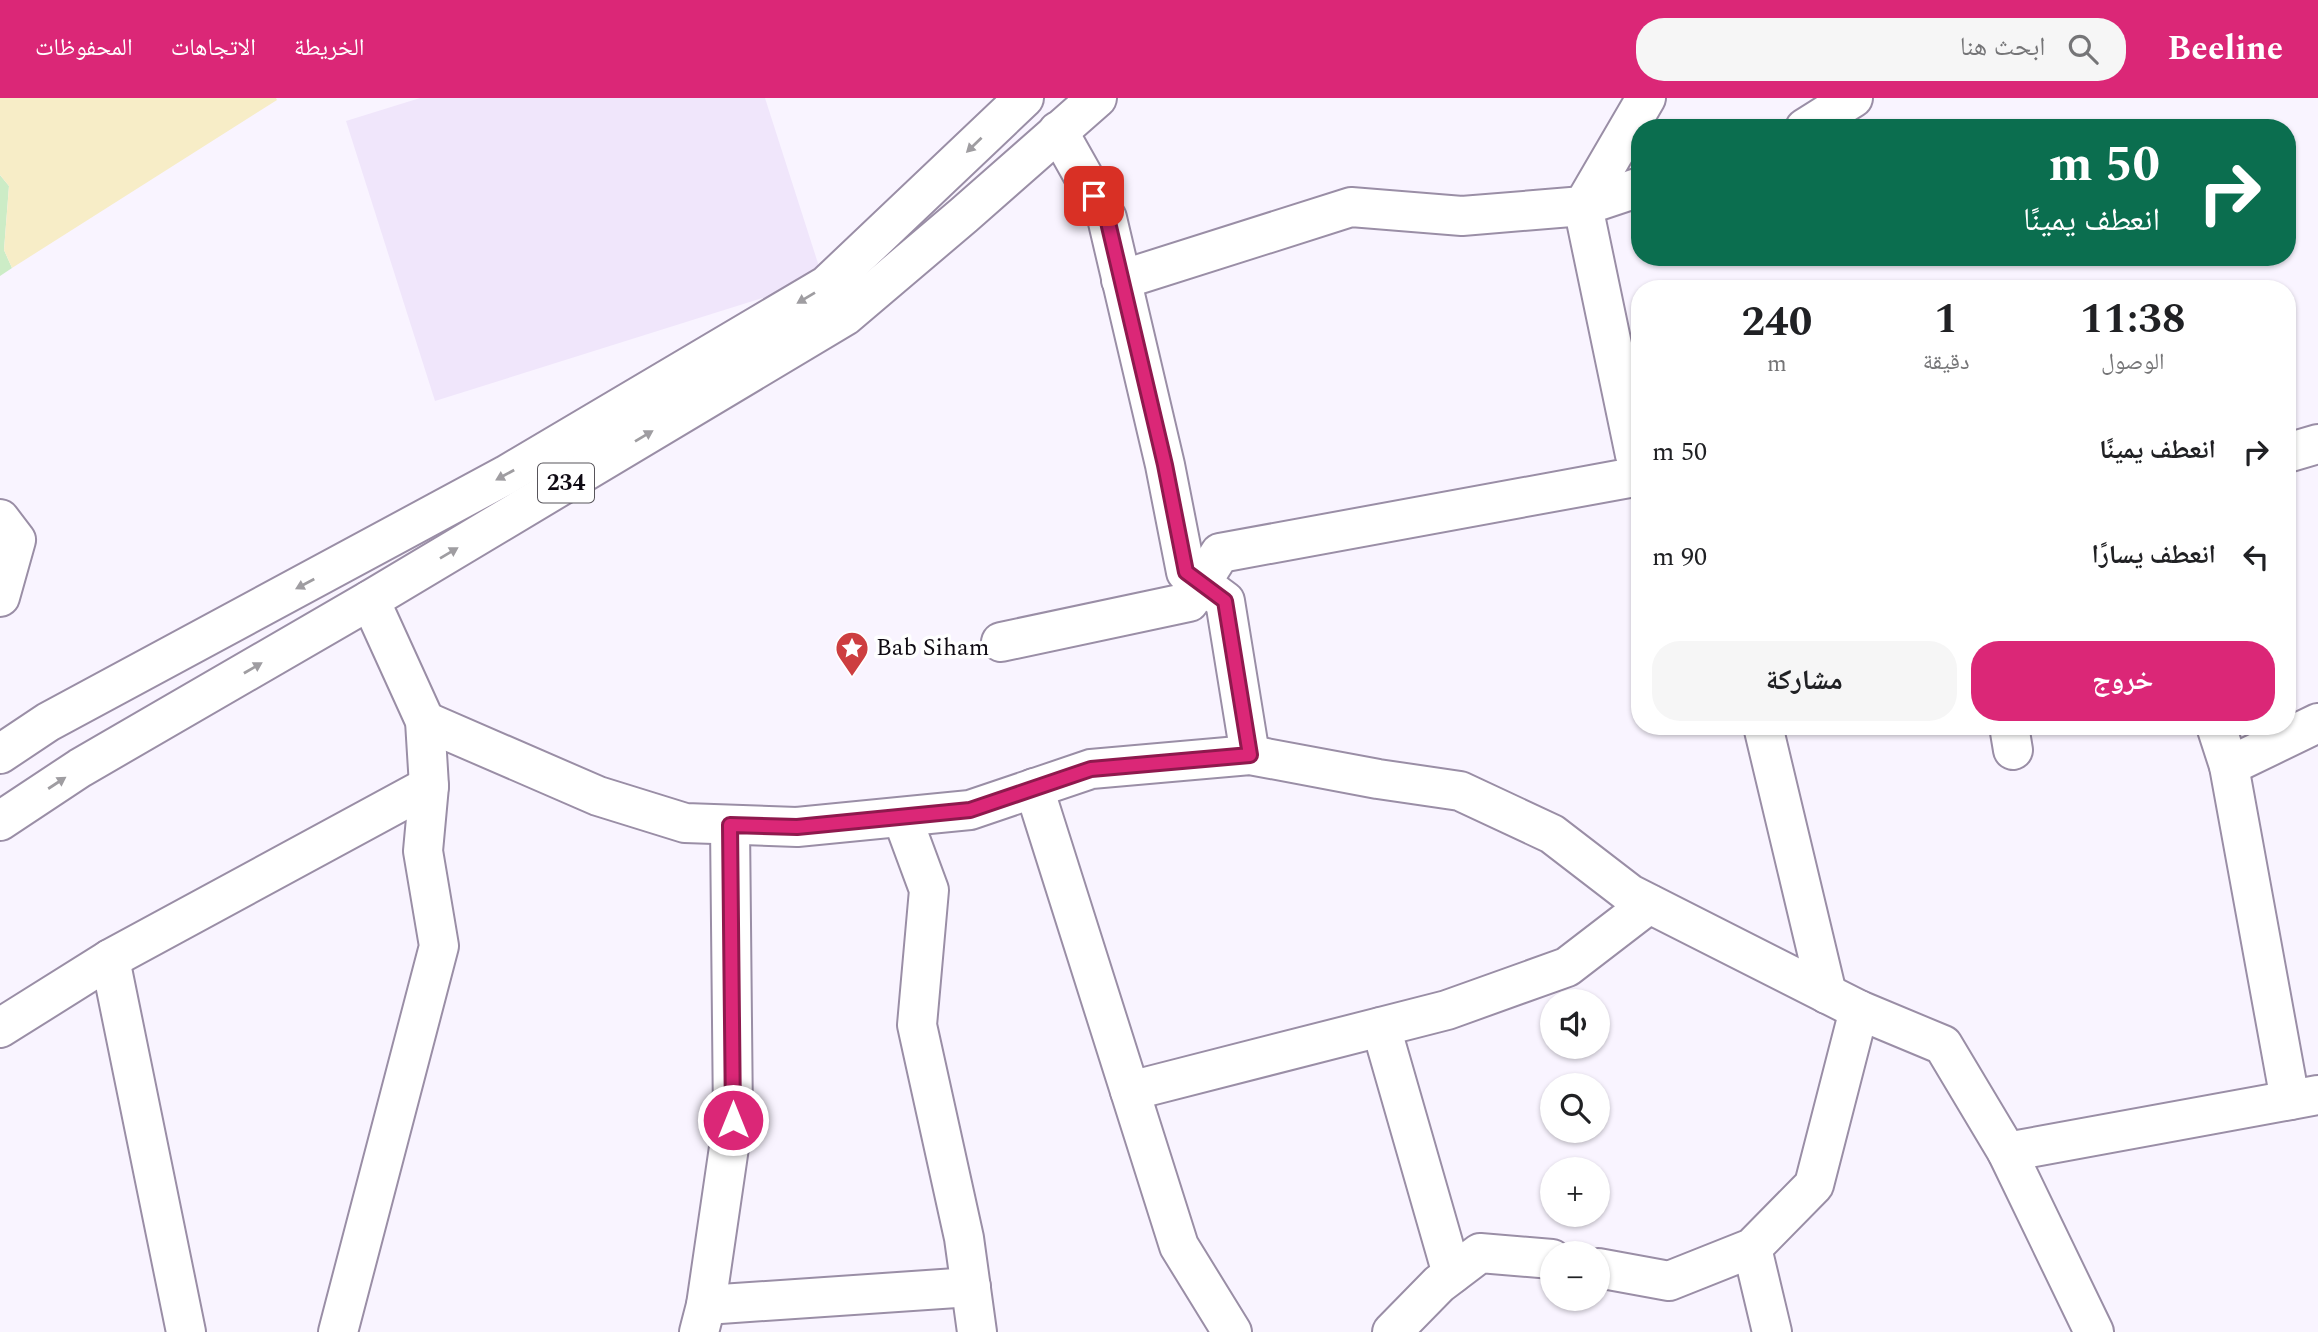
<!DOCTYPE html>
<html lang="ar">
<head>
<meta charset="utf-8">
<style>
  :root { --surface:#fff; --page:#f6f6f6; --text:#202124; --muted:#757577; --accent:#db2777 }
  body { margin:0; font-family:Spectral,"Noto Naskh Arabic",serif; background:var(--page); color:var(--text); direction:rtl; height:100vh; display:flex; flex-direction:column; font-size:26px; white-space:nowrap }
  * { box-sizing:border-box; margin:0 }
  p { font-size:23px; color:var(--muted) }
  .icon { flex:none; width:38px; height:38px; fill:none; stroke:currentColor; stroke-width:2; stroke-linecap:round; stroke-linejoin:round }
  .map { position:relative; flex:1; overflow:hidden; direction:ltr }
  .side { position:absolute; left:1631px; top:182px; width:665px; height:455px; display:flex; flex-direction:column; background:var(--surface); border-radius:28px; box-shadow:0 2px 5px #0004; direction:rtl }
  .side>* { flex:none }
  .banner { position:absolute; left:1631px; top:21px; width:665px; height:147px; border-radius:28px; box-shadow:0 2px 5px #0004; direction:rtl; background:#0b6e4f; color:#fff; overflow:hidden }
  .buttons { position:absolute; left:1540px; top:891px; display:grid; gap:14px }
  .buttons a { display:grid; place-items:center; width:70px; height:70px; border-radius:50%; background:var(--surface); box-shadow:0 2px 5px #0004; font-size:35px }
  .pin { position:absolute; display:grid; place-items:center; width:60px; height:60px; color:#fff; margin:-30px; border-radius:14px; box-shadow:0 4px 10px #0006 }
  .me { position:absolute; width:77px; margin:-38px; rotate:0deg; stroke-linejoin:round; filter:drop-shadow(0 0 5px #0008) }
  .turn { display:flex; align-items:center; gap:24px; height:147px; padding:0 21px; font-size:32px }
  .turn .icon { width:91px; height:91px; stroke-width:2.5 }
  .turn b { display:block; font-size:49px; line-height:60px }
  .eta { display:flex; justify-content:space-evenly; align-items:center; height:119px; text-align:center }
  .eta b { font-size:42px; font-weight:700; line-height:49px }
  .primary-button { display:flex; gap:14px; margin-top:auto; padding:14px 21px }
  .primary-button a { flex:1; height:80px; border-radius:28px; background:var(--accent); color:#fff; font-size:28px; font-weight:700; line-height:80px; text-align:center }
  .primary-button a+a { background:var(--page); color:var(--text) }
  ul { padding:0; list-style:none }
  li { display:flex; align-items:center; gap:21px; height:105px; padding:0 21px }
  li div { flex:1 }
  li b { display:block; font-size:26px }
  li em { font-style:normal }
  header { display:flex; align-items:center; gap:42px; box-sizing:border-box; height:98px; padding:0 35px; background:var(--accent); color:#fff }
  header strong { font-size:33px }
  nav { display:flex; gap:38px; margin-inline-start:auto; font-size:24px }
  .search { width:490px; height:63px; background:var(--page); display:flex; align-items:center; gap:18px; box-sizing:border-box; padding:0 24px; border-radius:28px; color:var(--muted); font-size:26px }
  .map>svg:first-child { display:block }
  .built { fill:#f0e6fb }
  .green { fill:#ccecc6 }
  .sand { fill:#f7edc7 }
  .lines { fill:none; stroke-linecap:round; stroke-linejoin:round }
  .street-casing { stroke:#9a8ea6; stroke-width:42 }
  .primary-casing { stroke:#9a8ea6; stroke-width:42 }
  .street { stroke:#fff; stroke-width:38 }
  .primary { stroke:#fff; stroke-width:38 }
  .oneway { fill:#9f9da1 }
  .route-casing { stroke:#8e194d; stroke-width:18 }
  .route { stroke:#db2777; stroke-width:12 }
  .labels { text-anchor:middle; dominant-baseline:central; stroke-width:7; stroke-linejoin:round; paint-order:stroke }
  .shield { fill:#fff; stroke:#57545a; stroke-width:2 }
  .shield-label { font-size:23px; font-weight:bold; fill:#0f0a13 }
  .poi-label { font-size:24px; fill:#0f0a13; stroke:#fff; text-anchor:start }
</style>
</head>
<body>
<header>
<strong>Beeline</strong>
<div class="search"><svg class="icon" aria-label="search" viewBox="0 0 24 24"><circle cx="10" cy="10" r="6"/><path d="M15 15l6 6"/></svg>ابحث هنا</div>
<nav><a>الخريطة</a><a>الاتجاهات</a><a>المحفوظات</a></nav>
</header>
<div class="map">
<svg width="2318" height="1234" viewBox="0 0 2318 1234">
  <rect width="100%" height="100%" fill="#f9f4ff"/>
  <path class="built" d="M420,0H765L823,181L435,303L346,23Z"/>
  <path class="green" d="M0,77L9,88L4,152L12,170L0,178Z"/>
  <path class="sand" d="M0,0H276L277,2L12,170L4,152L9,88L0,77Z"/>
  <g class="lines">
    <defs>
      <g id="street">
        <path d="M1805,30L1853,0"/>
        <path d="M1058,33L1107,120L1165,367L1186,474L1225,503L1250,657"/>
        <path d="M1121,182L1351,109L1462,118L1583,108L1640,89"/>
        <path d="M2287,355L2318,346"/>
        <path d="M1640,362L1635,357L1583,108L1646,0"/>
        <path d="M0,421L16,442L0,499"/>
        <path d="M1001,544L1189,504L1220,455L1640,378"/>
        <path d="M425,623L598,698L685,725L797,729L970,712L1091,671L1250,657L1378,681L1460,693L1552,736L1630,796L1859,912L1943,947L2007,1054L2094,1234"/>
        <path d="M1763,628L1827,896"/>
        <path d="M2009,628L2013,652"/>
        <path d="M2216,628L2229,668L2290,1002"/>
        <path d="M2229,668L2318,625"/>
        <path d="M1034,690L1179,1148L1232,1234"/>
        <path d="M902,719L929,792L917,927L964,1140L977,1234"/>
        <path d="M110,861L186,1234"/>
        <path d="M1381,929L1452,1176"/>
        <path d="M0,930L110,861L429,688"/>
        <path d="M1130,993L1447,912L1567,869L1649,806"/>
        <path d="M2007,1054L2318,997"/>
        <path d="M1752,1150L1772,1234"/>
        <path d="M1598,1170L1669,1183L1752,1150L1814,1087L1859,912"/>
        <path d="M706,1207L971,1189"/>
        <path d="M338,1234L439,848L423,753L429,688L425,623L370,502"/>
        <path d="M699,1234L706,1207L733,1022L730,727"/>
        <path d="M1392,1234L1439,1186L1480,1155L1552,1161"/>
      </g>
      <g id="primary">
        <path d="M0,656L48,624L506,377L827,187L1024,0"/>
        <path d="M0,723L80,670L370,502L845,218L964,117L1097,0"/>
      </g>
    </defs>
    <use href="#street" class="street-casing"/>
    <use href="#primary" class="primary-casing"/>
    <use href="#street" class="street"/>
    <use href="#primary" class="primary"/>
  </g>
  <defs><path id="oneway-solid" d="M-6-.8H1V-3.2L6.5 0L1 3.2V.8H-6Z" transform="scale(1.75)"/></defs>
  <g class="oneway">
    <use href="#oneway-solid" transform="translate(974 47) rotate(136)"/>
    <use href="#oneway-solid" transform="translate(806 200) rotate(149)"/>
    <use href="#oneway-solid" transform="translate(644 338) rotate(-31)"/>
    <use href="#oneway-solid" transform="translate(505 377) rotate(151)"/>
    <use href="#oneway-solid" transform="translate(449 455) rotate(-31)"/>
    <use href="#oneway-solid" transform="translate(305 486) rotate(152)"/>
    <use href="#oneway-solid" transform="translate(253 570) rotate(-30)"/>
    <use href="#oneway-solid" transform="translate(57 685) rotate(-33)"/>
  </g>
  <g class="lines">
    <defs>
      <path id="route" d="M733,1022L730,727L797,729L970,712L1091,671L1250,657L1225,503L1186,474L1165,367L1107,120L1094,98"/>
    </defs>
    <use href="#route" class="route-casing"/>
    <use href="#route" class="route"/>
  </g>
  <defs>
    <symbol id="sight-pin" viewBox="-11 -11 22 30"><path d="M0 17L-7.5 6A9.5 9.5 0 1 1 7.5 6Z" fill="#cd3e40" stroke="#fff"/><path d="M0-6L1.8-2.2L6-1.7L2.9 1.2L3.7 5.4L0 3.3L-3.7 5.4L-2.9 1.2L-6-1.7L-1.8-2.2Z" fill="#fff"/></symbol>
  </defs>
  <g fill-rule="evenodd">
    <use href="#sight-pin" x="833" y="531" width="38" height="52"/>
  </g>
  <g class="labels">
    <rect class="shield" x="538" y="365.5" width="56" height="39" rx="5"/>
    <g class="shield-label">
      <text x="566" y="385">234</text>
    </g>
    <g class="poi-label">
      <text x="876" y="550">Bab Siham</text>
    </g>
  </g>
</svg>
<div class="buttons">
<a><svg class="icon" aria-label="sound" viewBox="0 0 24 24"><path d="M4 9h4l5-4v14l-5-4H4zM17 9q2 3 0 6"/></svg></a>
<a><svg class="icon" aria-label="search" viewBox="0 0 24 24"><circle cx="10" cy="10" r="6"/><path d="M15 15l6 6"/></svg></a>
<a>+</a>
<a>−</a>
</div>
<div class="pin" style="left:1094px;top:98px;background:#d93025"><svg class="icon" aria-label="arrive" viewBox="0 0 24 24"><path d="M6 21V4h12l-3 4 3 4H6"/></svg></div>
<svg class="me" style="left:733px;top:1022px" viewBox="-20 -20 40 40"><circle r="17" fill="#db2777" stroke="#fff" stroke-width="3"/><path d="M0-11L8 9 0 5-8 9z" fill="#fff"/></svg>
<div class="banner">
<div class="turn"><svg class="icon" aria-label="right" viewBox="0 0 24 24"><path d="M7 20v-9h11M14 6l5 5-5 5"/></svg><div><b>50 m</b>انعطف يمينًا</div></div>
</div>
<section class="side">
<div class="eta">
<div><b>11:38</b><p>الوصول</p></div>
<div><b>1</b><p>دقيقة</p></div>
<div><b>240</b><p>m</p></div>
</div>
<ul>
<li><svg class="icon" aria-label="right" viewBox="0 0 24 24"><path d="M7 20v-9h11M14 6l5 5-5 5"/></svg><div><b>انعطف يمينًا</b></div><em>50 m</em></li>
<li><svg class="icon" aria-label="left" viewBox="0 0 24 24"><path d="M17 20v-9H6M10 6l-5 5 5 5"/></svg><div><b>انعطف يسارًا</b></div><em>90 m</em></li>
</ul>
<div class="primary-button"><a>خروج</a><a>مشاركة</a></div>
</section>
</div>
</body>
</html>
